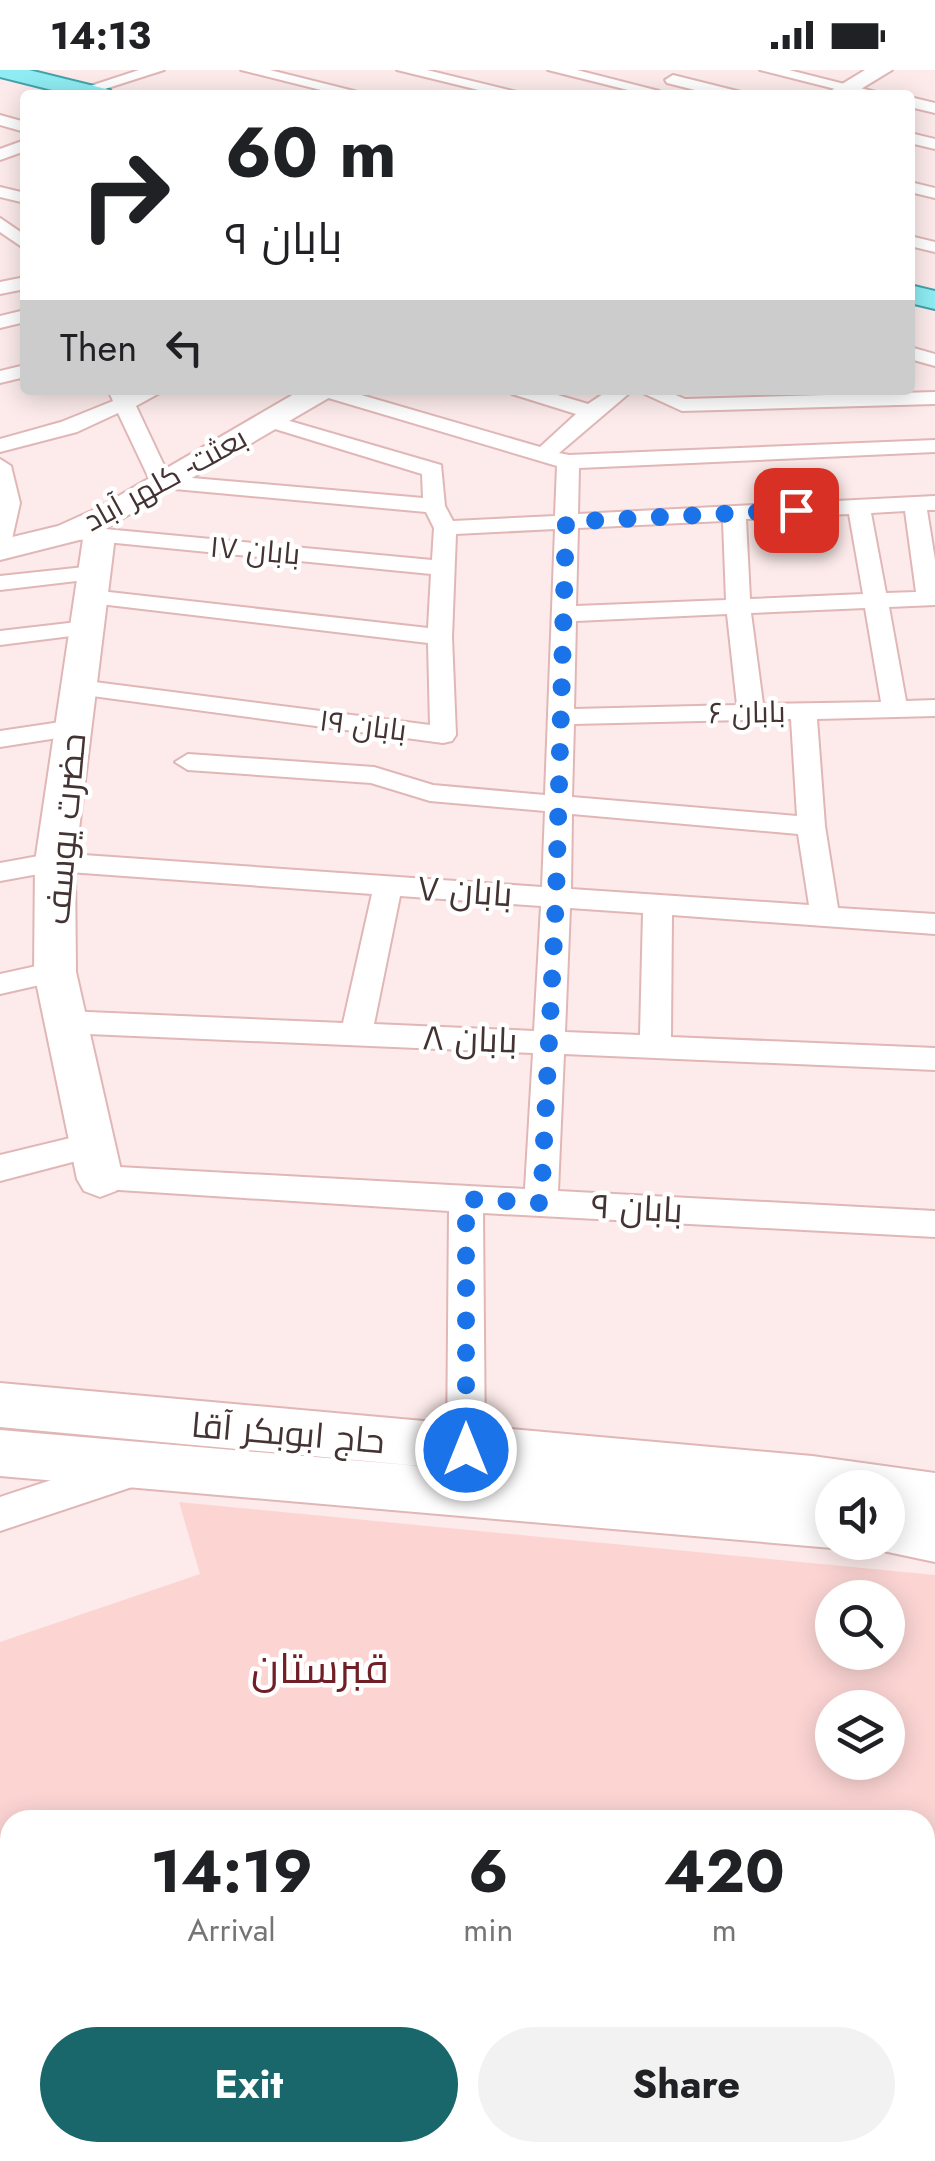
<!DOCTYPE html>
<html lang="en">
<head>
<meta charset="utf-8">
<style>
  :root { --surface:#fff; --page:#f2f2f2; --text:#202124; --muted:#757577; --accent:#19676b }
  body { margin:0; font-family:Jost,Cairo,sans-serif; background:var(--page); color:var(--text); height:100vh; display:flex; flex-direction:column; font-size:38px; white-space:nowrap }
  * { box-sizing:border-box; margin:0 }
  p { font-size:32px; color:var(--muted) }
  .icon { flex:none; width:55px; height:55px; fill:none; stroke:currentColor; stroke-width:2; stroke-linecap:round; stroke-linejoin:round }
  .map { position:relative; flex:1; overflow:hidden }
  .details { position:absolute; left:0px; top:1740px; width:935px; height:352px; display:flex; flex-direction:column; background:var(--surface); border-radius:30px 30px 0 0; box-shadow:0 5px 25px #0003 }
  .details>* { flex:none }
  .hud { position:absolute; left:20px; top:20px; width:895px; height:305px; border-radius:10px; box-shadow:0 5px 25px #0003; background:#fff; color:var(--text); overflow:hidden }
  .controls { position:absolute; left:815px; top:1400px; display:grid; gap:20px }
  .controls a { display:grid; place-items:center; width:90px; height:90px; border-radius:50%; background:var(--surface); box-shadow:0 5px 25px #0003; font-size:50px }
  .pin { position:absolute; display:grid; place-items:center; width:85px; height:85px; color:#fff; margin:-42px; border-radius:20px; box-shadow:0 5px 15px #0006 }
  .me { position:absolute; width:110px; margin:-55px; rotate:0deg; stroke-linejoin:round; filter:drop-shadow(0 0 8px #0008) }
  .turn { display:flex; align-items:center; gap:35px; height:210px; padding:0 40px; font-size:45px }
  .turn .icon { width:130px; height:130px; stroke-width:2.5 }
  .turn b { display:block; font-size:70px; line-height:85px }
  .then { display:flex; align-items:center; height:95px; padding:0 40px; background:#0003; gap:20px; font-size:38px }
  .eta { display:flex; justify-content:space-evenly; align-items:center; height:170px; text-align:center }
  .eta b { font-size:60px; font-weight:700; line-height:70px }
  .button { display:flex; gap:20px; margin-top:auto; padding:20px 40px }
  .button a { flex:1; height:115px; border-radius:60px; background:var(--accent); color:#fff; font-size:40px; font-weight:700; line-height:115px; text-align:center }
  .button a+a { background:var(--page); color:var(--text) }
  .status { display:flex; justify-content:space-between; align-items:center; height:70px; padding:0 50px; background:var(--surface); direction:ltr }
  .status svg { height:28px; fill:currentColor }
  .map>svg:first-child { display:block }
  .green { fill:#fcd5d3; fill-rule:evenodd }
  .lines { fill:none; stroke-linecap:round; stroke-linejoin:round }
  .lane-casing { stroke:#e0b7b6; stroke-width:4 }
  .street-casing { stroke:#e0b7b6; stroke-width:4 }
  .secondary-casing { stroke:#e0b7b6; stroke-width:4 }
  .primary-casing { stroke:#43a3a9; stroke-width:4 }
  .lane { fill:#fff; fill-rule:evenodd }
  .street { fill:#fff; fill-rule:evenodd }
  .secondary { fill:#fff; fill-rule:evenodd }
  .primary { fill:#8eecf2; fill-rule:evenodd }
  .route { stroke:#1a73e8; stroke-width:18; stroke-dasharray:0 32.4 }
  .labels { text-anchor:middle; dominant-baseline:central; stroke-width:9; stroke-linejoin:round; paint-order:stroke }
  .far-street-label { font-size:30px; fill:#433332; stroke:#fff }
  .street-label { font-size:35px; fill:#433332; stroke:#fff }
  .near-park-label { font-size:42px; fill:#6f1f25; stroke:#fff }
</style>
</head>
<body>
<div class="status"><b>14:13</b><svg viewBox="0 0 49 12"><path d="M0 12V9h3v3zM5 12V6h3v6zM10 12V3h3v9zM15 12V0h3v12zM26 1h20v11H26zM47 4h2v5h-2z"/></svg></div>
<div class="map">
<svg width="935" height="2091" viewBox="0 0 935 2091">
  <rect width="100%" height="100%" fill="#fcebea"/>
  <path class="green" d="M179,1432L935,1505V2091H0V1572L200,1504ZM832,1528H888V1582H832ZM832,1638H888V1692H832ZM10,1750H925V2082H10Z"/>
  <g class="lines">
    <defs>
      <g id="lane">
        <path d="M10,1822V1849L0,1856V1828Z"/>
        <path d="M528,2082H560L563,2091H532Z"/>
      </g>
      <g id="street">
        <path d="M139,0H164L86,25L75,21Z"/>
        <path d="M241,0H270L370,25H341Z"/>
        <path d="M397,0H427L529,25H499Z"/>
        <path d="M548,0H577L659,21L648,25Z"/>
        <path d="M760,0H789L888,25H859Z"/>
        <path d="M673,5L741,22L743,25H715L667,13L665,10Z"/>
        <path d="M910,27L935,33V43L910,37Z"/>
        <path d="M0,45L25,52V62L0,55Z"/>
        <path d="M910,63L935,69V79L910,73Z"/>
        <path d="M25,70V81L0,90V79Z"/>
        <path d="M910,112L935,118V128L910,122Z"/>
        <path d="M0,117L25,123V133L0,127Z"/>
        <path d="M0,148L25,165V179L0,162Z"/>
        <path d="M910,166L935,172V182L910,176Z"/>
        <path d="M25,207V219L0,224V212Z"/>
        <path d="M25,240V252L0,258V246Z"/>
        <path d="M910,277L935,284V296L910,289Z"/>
        <path d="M25,295V307L0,313V301Z"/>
        <path d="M108,320L130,323L165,320L136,336L169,406L423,428L422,404L262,355L258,351L262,347L269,345L441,395L445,436L453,451L555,446L557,396L315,324L312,320H344L540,377L576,344L512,324L509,320H541L588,334L609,320H633L559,383L569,385L935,370V382L579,398L578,444L935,426V440H927L935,490V535L889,537L906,631L935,630V646L817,649L825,756L838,838L935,844V864L672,845L671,967L935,978V1000L564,984L558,1121L935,1141V1167L483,1143L485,1379L479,1390L466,1395L453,1390L447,1379L449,1141L88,1118L83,1109L88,1100L100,1096L525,1119L533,983L65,963L54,960L50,952L54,944L65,941L343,953L372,824L55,801L0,811V793L55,783L542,817L545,741L430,731L371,713L188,700L175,692L188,684L374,697L433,715L545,725L555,459L456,464L452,567L456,665L452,671L443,673L70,623L66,618L79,610L430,655L428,573L83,532L79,527L83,522L91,520L428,558L431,504L65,468L62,463L65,458L73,456L432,490L434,458L426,442L153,417L118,343L77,362L0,382V369L61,352L113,331ZM905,441L916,522L886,523L871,443ZM849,444L863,524L750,529L746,449ZM723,451L726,530L576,536L578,458ZM865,538L881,632L763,634L751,543ZM727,544L737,635L574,639L576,551ZM791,649L797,746L572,727L574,654ZM572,744L798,764L809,835L571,819ZM400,826L541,836L534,961L374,954ZM570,838L643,843L640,965L565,962Z"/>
        <path d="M636,320H664L685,329L935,322V334L682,341Z"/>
        <path d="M0,389L11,396L20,433L12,469L0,476Z"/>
        <path d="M94,496L102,498L106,503L102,508L0,520V506Z"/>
        <path d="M86,551L95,553L98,558L95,563L0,575V561Z"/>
        <path d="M74,650L83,652L87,658L83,664L0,677V661Z"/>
        <path d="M55,892L66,895L70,902L66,909L0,924V904Z"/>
        <path d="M91,1063L103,1066L107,1075L103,1084L0,1111V1085Z"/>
        <path d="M133,1383L147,1388L152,1400L147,1412L0,1461V1427Z"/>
      </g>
      <g id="secondary">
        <path d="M865,0H892L851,25H824Z"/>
        <path d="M301,320H336L332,326L106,458L115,466L75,792L76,902L123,1109L116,1121L100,1127L84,1121L77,1109L34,902L35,792L83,469L0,490V470L58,456L98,438Z"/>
        <path d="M0,1313L812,1386L935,1403V1492L869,1478L866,1472H888V1418H832V1472H847L832,1478L0,1406V1360L420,1396L0,1357Z"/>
      </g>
      <g id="primary">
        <path d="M0,0H29L110,20L113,25H72L0,7Z"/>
        <path d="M910,215L935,221V239L910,233Z"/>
      </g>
    </defs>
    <use href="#lane" class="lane-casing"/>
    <use href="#street" class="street-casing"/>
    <use href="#secondary" class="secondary-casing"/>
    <use href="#primary" class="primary-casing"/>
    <use href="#lane" class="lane"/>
    <use href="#street" class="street"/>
    <use href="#secondary" class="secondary"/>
    <use href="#primary" class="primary"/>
  </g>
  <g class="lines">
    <path class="route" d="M466,1380V1129L541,1133L556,828L566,452L796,440"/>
  </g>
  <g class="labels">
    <g class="far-street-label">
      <text transform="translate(165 409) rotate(-29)">بعثت- کلهر آباد</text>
      <text transform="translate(255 480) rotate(5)">بابان ۱۷</text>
      <text transform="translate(747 642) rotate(-1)">بابان ۶</text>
      <text transform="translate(363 655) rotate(7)">بابان ۱۹</text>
    </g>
    <g class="street-label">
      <text transform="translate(65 759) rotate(-85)">حضرت یوسف</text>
      <text transform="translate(465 821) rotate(4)">بابان ۷</text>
      <text transform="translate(470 969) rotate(2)">بابان ۸</text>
      <text transform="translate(637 1138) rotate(3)">بابان ۹</text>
      <text transform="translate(288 1363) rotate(5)">حاج ابوبکر آقا</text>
    </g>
    <g class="near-park-label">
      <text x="320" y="1598">قبرستان</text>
    </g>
  </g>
</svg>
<div class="controls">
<a><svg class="icon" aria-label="sound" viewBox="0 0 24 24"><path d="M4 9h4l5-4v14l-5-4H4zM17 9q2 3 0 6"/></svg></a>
<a><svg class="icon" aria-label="search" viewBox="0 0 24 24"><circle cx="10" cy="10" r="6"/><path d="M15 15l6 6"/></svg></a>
<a><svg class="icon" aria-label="layers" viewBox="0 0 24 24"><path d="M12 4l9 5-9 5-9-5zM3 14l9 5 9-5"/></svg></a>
</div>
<div class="pin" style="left:796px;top:440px;background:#d93025"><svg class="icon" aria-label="arrive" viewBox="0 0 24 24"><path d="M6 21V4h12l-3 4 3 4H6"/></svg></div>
<svg class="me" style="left:466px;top:1380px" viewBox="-20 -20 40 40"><circle r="17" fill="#1a73e8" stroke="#fff" stroke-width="3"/><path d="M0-11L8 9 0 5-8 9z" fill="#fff"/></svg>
<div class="hud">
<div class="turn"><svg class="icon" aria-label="right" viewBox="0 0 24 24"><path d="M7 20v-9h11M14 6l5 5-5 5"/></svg><div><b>60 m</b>بابان ۹</div></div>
<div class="then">Then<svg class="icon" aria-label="left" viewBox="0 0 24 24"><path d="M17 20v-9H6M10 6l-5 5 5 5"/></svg></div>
</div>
<section class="details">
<div class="eta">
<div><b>14:19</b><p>Arrival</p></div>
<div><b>6</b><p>min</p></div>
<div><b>420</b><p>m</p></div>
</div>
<div class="button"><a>Exit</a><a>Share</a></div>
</section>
</div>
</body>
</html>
